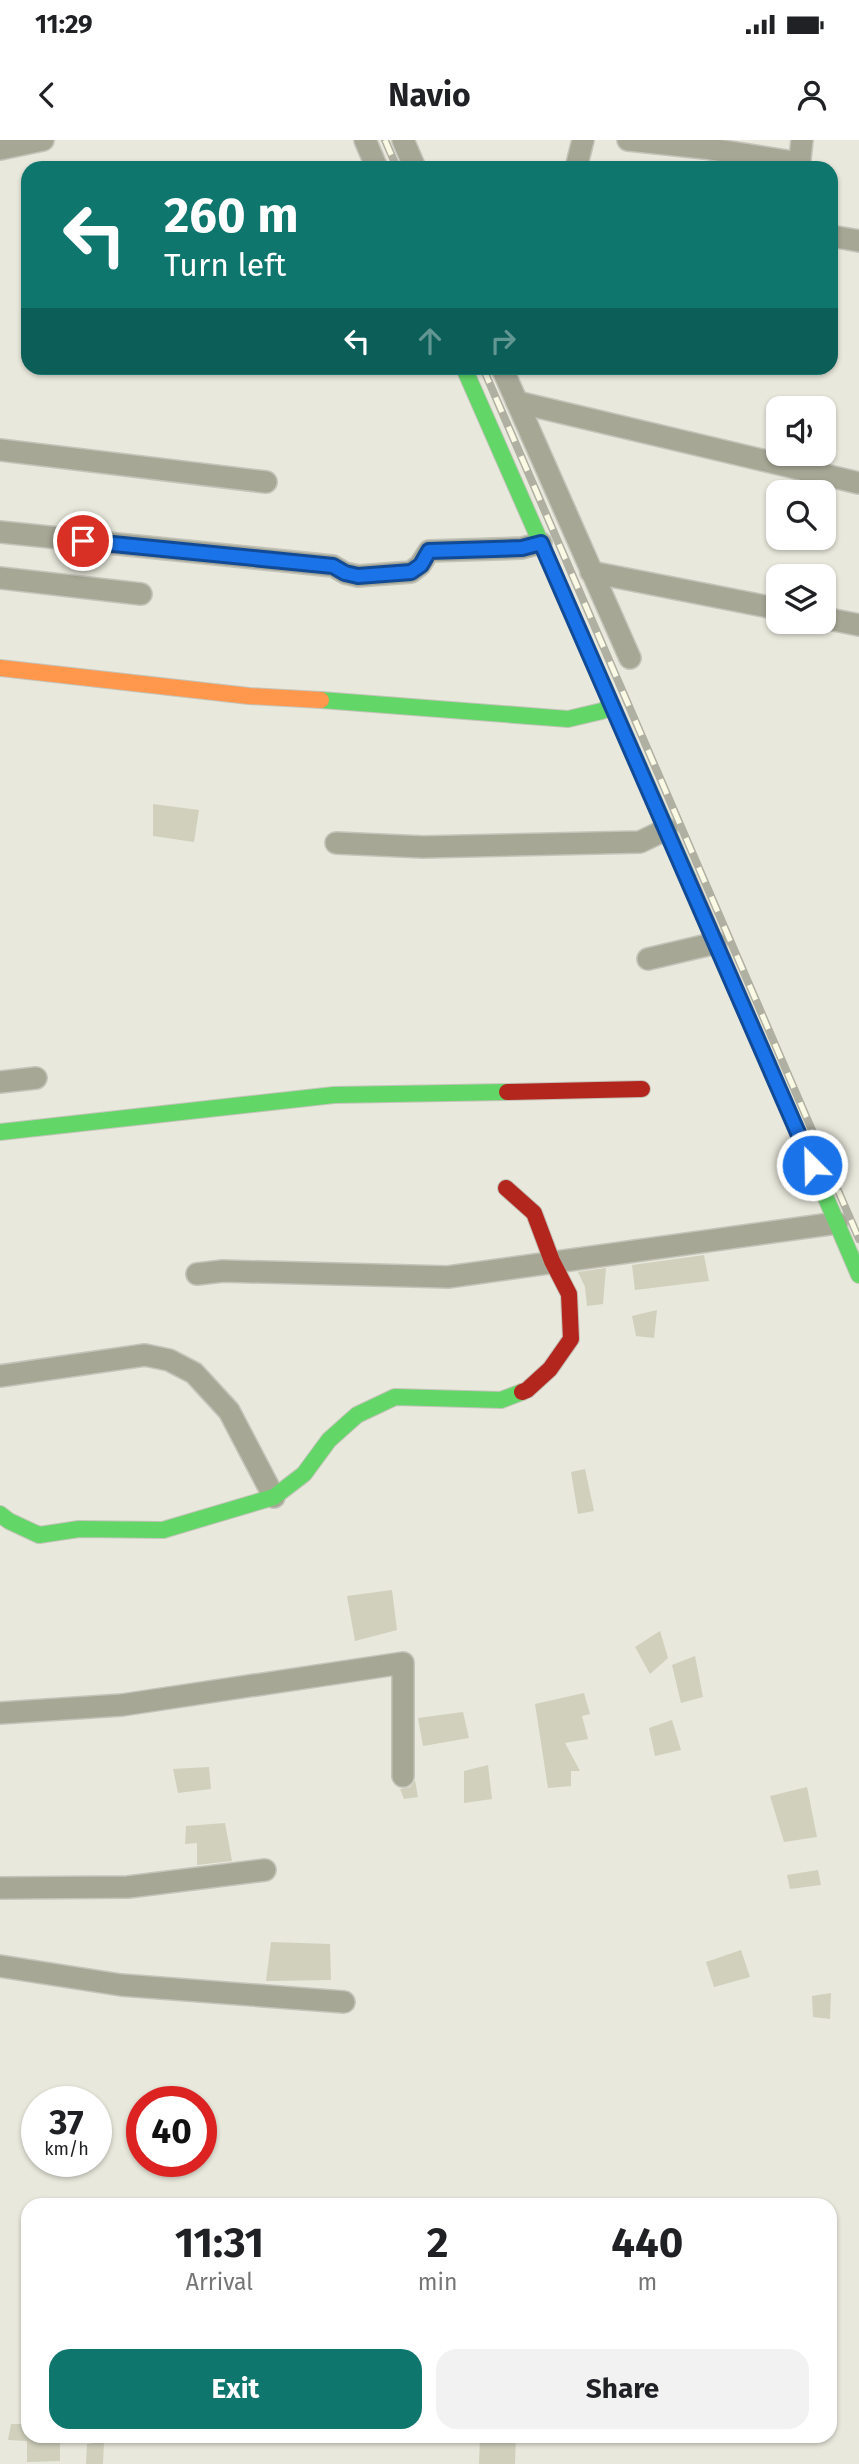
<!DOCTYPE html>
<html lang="en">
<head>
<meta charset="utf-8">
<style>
  :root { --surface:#fff; --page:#f2f2f2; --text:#202124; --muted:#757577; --accent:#0f766e }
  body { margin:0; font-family:"Fira Sans",sans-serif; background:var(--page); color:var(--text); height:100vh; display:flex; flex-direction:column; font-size:26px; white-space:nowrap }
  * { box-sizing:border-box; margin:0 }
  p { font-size:23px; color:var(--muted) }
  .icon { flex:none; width:38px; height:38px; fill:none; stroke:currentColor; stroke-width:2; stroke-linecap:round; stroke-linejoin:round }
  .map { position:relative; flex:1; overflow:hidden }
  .details { position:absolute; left:21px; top:2058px; width:816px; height:245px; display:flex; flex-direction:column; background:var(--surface); border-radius:21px; box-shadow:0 2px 5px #0004 }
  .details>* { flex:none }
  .hud { position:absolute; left:21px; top:21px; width:817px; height:214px; border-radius:21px; box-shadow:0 2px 5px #0004; background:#0f766e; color:#fff; overflow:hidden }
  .controls { position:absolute; left:766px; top:256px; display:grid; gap:14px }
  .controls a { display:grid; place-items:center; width:70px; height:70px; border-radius:14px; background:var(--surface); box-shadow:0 2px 5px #0004; font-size:35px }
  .speed { position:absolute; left:21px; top:1946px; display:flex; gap:14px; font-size:35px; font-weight:700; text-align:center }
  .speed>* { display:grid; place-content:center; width:91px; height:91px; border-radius:50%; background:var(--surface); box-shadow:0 2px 5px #0004; line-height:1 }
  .speed small { font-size:18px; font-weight:400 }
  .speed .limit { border:10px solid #d22; background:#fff; color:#111 }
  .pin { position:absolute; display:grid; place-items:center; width:60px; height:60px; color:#fff; margin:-30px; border:4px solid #fff; border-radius:50%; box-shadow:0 2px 7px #0007 }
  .me { position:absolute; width:77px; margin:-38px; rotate:337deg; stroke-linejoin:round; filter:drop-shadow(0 0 5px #0008) }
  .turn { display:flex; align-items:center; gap:24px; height:147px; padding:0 28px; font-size:32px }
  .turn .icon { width:91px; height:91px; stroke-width:2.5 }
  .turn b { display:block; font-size:49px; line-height:60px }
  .lanes { display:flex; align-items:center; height:66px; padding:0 28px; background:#0003; justify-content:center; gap:35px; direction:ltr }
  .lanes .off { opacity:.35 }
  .eta { display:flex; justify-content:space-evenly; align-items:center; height:119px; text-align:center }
  .eta b { font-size:42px; font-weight:700; line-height:49px }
  .cta { display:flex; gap:14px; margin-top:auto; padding:14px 28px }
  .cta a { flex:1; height:80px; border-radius:21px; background:var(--accent); color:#fff; font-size:28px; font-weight:700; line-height:80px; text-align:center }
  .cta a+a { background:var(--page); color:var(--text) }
  .status { display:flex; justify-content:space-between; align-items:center; height:49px; padding:0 35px; background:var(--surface); direction:ltr }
  .status svg { height:19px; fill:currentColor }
  header { display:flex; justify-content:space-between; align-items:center; height:91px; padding:0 28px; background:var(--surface); font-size:32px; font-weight:700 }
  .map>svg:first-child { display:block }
  .building { fill:#d0d0bd }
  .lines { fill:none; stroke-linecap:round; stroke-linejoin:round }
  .street-casing { stroke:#c4c4ba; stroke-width:24 }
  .fast-casing { stroke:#c4c4ba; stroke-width:18 }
  .slow-casing { stroke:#c4c4ba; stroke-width:18 }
  .jam-casing { stroke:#c4c4ba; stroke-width:18 }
  .street { stroke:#a7a796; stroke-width:21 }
  .fast { stroke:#63d668; stroke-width:16 }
  .slow { stroke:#ff974d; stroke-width:16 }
  .jam { stroke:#b3261e; stroke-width:16 }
  .rail-casing { stroke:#afafa2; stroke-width:8 }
  .rail { stroke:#fafae4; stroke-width:5; stroke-dasharray:16; stroke-linecap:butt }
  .route-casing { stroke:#114b97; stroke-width:18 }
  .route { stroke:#1a73e8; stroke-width:12 }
</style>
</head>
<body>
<div class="status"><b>11:29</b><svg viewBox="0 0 49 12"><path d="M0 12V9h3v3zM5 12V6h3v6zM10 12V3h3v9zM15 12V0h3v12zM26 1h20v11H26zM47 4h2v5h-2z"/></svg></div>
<header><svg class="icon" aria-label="back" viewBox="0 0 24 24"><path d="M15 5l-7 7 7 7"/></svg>Navio<svg class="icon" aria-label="person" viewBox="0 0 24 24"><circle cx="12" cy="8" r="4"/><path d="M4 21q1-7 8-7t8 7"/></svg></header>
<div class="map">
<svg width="859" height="2324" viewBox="0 0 859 2324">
  <rect width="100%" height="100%" fill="#e8e8dc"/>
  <g class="building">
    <path d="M153,664L199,670L194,702L153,696Z"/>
    <path d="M704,1115L709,1141L635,1150L632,1125Z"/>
    <path d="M606,1128L603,1164L587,1166L585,1147L578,1132Z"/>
    <path d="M657,1170L654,1198L636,1196L632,1176Z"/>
    <path d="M585,1329L594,1371L578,1374L571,1332Z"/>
    <path d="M392,1450L397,1490L355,1501L347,1456Z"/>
    <path d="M660,1491L668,1518L650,1534L635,1507Z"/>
    <path d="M695,1516L703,1557L681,1563L672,1525Z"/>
    <path d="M584,1553L590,1574L582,1576L588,1599L565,1603L580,1631H571V1646L548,1648L535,1564Z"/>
    <path d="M463,1572L469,1598L423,1606L418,1578Z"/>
    <path d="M672,1580L681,1610L655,1616L649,1588Z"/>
    <path d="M488,1625L492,1659L464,1663V1631Z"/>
    <path d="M209,1627L211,1649L178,1653L173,1629Z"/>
    <path d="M415,1640L418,1657L404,1659L400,1649L410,1647Z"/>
    <path d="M807,1647L817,1697L784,1702L770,1656Z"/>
    <path d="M225,1683L232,1721L197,1725V1703L185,1704L186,1686Z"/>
    <path d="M818,1730L821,1745L790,1749L787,1735Z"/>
    <path d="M271,1802L330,1804L331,1840L266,1841Z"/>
    <path d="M741,1810L750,1837L714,1847L706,1822Z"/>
    <path d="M831,1853L830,1879L813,1877L812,1856Z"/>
    <path d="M11,2284H28V2296H60V2321L27,2322V2301L8,2300Z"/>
    <path d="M480,2296H516L515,2324H479Z"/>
    <path d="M104,2302L103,2324H86L87,2304Z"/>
  </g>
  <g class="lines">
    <defs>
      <g id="street">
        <path d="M365,0L377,28"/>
        <path d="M403,0L415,28"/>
        <path d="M628,0L704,8L800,23"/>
        <path d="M0,9L43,0"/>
        <path d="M576,28L583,0"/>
        <path d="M799,28L802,0"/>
        <path d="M831,96L859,101"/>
        <path d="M502,228L630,518"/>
        <path d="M517,262L859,343"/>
        <path d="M0,310L266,342"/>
        <path d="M0,392L333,426L345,433L358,436L411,432L420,425L429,411L522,408L541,403"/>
        <path d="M591,432L779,469"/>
        <path d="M0,438L141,454"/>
        <path d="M824,478L859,485"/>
        <path d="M336,703L423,707L640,702L667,689"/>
        <path d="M648,819L716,803"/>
        <path d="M0,942L36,938"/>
        <path d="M197,1134L223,1131L448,1137L837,1083"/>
        <path d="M0,1236L145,1215L169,1220L194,1233L229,1271L274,1357"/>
        <path d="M0,1573L122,1565L403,1523V1636"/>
        <path d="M0,1748L128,1747L265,1730"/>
        <path d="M0,1826L121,1845L344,1862"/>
      </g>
      <g id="fast">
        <path d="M464,228L688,738"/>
        <path d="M321,560L568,579L602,571L612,565"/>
        <path d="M0,992L334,955L507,952"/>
        <path d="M811,1023L859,1135"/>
        <path d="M0,1374L9,1381L39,1395L79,1389L163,1390L274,1357L304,1334L329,1300L357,1275L395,1257L501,1260L522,1252"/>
      </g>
      <g id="slow">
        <path d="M0,528L249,556L321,560"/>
        <path d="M688,738L811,1023"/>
      </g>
      <g id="jam">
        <path d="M507,952L642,949"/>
        <path d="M506,1048L534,1073L552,1121L569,1154L571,1199L550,1229L527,1250L522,1252"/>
      </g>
    </defs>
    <use href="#street" class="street-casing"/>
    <use href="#fast" class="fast-casing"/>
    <use href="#slow" class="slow-casing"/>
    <use href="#jam" class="jam-casing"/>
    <use href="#street" class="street"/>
    <use href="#fast" class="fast"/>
    <use href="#slow" class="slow"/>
    <use href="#jam" class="jam"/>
    <defs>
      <g id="rail">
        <path d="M385,0L397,28"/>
        <path d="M483,228L859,1099"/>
      </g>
    </defs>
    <use href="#rail" class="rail-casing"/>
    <use href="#rail" class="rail"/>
  </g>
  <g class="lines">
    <defs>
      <path id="route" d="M83,401L333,426L345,433L358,436L411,432L421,425L429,411L522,408L541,403L812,1025"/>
    </defs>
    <use href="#route" class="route-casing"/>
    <use href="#route" class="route"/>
  </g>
</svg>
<div class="controls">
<a><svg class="icon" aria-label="sound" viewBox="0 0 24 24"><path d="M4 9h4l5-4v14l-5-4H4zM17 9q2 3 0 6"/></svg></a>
<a><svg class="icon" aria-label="search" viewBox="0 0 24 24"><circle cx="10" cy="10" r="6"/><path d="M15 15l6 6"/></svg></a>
<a><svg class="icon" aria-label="layers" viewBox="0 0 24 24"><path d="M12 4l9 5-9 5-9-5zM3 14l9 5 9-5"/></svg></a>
</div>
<div class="speed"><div>37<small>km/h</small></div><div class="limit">40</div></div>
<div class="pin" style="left:83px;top:401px;background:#d93025"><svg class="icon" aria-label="arrive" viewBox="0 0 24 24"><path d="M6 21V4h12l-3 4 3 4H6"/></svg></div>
<svg class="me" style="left:812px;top:1025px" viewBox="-20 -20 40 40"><circle r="17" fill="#1a73e8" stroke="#fff" stroke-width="3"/><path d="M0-11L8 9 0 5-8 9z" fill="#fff"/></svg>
<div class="hud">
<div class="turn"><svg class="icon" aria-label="left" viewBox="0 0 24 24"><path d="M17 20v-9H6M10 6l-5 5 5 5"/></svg><div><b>260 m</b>Turn left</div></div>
<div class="lanes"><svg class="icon" aria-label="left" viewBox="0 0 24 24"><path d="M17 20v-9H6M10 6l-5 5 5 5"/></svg><svg class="icon off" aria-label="ahead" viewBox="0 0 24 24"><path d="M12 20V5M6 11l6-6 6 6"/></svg><svg class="icon off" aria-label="right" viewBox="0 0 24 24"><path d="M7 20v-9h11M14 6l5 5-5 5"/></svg></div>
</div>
<section class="details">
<div class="eta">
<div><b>11:31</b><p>Arrival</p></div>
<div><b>2</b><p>min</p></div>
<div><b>440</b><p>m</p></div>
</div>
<div class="cta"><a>Exit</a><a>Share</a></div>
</section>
</div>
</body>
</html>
